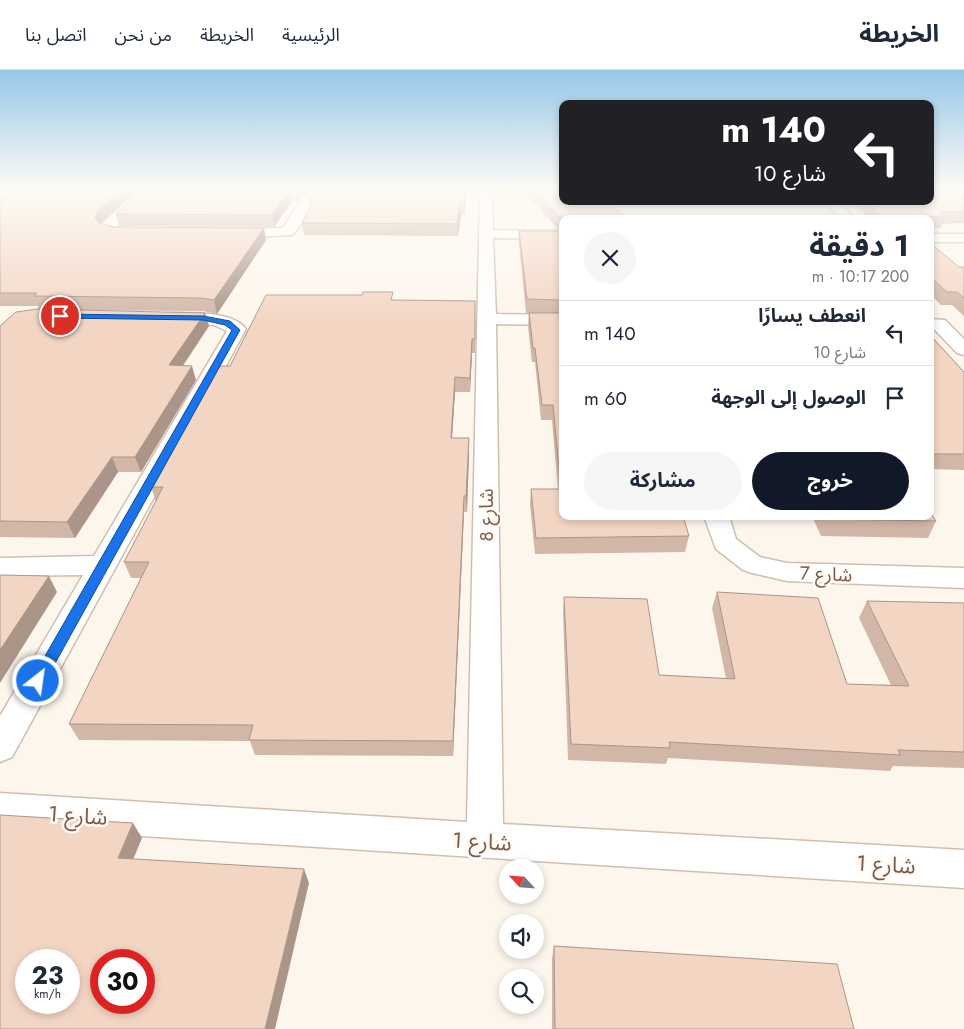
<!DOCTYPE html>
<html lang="ar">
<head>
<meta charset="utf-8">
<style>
  :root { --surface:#fff; --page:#f6f6f7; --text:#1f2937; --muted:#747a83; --line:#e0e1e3; --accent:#111827 }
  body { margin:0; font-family:Jost,"Noto Sans Arabic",sans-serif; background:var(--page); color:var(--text); direction:rtl; height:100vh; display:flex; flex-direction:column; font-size:19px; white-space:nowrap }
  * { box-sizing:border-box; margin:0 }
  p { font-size:16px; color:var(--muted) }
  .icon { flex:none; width:28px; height:28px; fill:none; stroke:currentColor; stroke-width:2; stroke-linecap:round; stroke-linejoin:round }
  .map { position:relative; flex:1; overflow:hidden; direction:ltr }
  .details { position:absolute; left:559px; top:145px; width:375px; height:305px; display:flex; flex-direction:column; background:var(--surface); border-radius:10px; box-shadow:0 2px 8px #0003; direction:rtl }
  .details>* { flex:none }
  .banner { position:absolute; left:559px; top:30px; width:375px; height:105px; border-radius:10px; box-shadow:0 2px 8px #0003; direction:rtl; background:#202124; color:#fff; overflow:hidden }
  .needle { width:32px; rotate:296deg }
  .controls { position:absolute; left:499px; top:789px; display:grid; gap:10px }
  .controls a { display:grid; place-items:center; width:45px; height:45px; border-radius:50%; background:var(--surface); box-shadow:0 2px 8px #0003; font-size:25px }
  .speed { position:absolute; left:15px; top:879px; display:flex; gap:10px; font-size:25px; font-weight:700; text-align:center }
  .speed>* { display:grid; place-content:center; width:65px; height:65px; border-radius:50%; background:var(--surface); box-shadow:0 2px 8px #0003; line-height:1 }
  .speed small { font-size:12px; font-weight:400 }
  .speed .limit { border:8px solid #d22; background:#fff; color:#111 }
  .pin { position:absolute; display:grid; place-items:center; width:42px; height:42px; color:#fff; margin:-21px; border:2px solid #fff; border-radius:50%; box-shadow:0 1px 5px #0007 }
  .me { position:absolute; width:55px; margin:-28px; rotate:30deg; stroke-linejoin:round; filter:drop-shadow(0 0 4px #0008) }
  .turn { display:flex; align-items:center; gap:18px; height:105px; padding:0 25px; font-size:22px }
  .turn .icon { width:65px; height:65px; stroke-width:2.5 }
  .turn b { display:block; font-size:35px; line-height:42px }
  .round { display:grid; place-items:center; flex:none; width:52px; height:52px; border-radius:26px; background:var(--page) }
  .head { display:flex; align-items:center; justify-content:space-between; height:85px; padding:0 25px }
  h1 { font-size:30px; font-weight:700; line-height:38px }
  .button { display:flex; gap:10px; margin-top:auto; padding:10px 25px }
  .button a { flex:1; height:58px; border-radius:30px; background:var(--accent); color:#fff; font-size:20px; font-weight:700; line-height:58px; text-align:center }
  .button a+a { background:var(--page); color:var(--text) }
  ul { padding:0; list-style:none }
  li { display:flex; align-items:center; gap:15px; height:65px; padding:0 25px; border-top:1px solid var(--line) }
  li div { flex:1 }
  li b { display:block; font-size:19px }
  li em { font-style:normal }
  header { display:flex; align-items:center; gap:30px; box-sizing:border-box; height:70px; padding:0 25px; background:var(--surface); border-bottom:1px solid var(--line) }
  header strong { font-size:24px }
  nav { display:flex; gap:28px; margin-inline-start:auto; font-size:18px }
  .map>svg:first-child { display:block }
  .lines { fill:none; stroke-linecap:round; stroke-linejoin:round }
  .street-casing { stroke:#d1beb0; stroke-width:3 }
  .secondary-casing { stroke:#d6c0b0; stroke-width:2 }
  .street { fill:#fff; fill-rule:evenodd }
  .secondary { fill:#fff; fill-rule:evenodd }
  .wall { fill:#d1b7a8 }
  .shaded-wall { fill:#aa9588 }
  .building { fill:#f3d5c3; stroke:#aa9588; fill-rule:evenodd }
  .route { fill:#1a73e8; stroke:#114b97 }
  .labels { text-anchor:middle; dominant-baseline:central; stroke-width:5; stroke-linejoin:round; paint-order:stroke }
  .street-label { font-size:19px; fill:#7a5c4d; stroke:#fffaf3 }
  .near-street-label { font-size:22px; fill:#7a5c4d; stroke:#fffaf3 }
</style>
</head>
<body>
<header>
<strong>الخريطة</strong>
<nav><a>الرئيسية</a><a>الخريطة</a><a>من نحن</a><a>اتصل بنا</a></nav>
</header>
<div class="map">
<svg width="964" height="959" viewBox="0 0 964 959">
  <rect width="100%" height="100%" fill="#fdf6ec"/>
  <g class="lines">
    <defs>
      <g id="street">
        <path d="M141,119H154L115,158L144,160L146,163L144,166C132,169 109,170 101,160L103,153Z"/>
        <path d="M308,119H320L300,156L292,165L230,168L223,164L230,160L283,158Z"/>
        <path d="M480,119H492L493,160L562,161V169L493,168L496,244L562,245V255L496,254L503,754L964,780V818L0,757V723L467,752Z"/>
        <path d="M824,131H838L855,149H840Z"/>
        <rect x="930" y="164" width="34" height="8"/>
        <path d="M172,243C192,243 233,241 246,259L12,687L0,692V646L83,505L0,506V488L94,486L227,261L214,255L166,252L163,248L166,244Z"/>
        <path d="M930,249L945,250L964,269V285L957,283L934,259H930Z"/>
        <path d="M704,446H729L736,469L760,487L787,493L964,498V518L787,511L752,503L743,500L716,479Z"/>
      </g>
      <path id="secondary" d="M0,119H15L5,128L0,129Z"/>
    </defs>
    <use href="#street" class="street-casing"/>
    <use href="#secondary" class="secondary-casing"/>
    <use href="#street" class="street"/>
    <use href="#secondary" class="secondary"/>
  </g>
  <g class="wall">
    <path d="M142,119H307L297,132L293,130L274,157L119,156L116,144Z"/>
    <path d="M467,119L464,145H461L458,166L304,165L302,153L311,136L310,129Z"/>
    <path d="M522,119H562L628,149H562V160L558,159Z"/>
    <path d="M964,119V153L942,154L941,158H930V149H870L851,131H930Z"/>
    <path d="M0,128L102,152L101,154L114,157L266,170L217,244L203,241L46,240L205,243L209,256L183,296L196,310L141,402H118L75,468L0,467V256L39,240L38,236H0Z"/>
    <path d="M519,161H562V446L689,466L685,482L535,484L530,435L531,419H558L552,350H541L535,292H532L528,256L529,243H526L519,173Z"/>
    <path d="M930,173L959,197H964V246L952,235H941L930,224Z"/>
    <path d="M393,231H475V283H472L470,322H455L452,368H469V383L467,442H464L453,686L255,685L250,671L79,670L69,654L141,508H131L124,492L156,432L151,417L165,391L164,388L230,296Z"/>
    <path d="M930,265L964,302V400L930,399Z"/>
    <path d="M812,446H930L936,451L928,468L821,466Z"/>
    <path d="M717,522L847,614L891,615L859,548L867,531L964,533V698L893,696L890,701L668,688L666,694L568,690L563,543L564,527L659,605L726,609L712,538Z"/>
    <path d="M554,876L854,959H552V889Z"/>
  </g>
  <g class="shaded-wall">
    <path d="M123,119H139L102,152L99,159L95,148L98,140Z"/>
    <path d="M291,119L293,130L274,157L272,145Z"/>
    <path d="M297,119H307L297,132L295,121Z"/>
    <path d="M466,119H467L464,145V133Z"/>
    <path d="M460,133L461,145L458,166L457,154Z"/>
    <path d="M264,158L266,170L217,244L214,230Z"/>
    <path d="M205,243L209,256L173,310L169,295Z"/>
    <path d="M472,269V283L470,322V308Z"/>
    <path d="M192,296L196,310L141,402L135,387Z"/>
    <path d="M455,307V322L451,383V368Z"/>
    <path d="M469,368V383L467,442L466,426Z"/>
    <path d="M112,387L118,402L75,468L67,452Z"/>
    <path d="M464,426V442L453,686V671Z"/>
    <path d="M49,506L57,522L0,613V580Z"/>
    <path d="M133,753L142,768L128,802L118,788Z"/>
    <path d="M304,799L309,813L275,959H265Z"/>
  </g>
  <g class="building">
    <path d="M15,119H123L98,140L95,148L99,153L114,157L264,158L214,230L200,228L34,226L37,223H0V128Z"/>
    <path d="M142,119H291L272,145L116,144Z"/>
    <path d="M315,119H466L464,133H460L457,154L302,153L313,131L310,129Z"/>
    <path d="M533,119H562V131H606L628,149H564V148L559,147Z"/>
    <path d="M930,119H964V142H940L945,147L882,146L867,131H930Z"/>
    <path d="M519,161H562V230L527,229Z"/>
    <path d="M930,173L959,197H964V228L957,222H947L930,207Z"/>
    <path d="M363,222H393L391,230L475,231V269H472L470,308L455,307L451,368H469L466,426H464L453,671L249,670L253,655L69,654L149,492H124L163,417H151L167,388H164L216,296H230L266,225H362Z"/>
    <path d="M37,239L205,243L169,295L192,296L135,387H112L67,452L0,451V256L16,242Z"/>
    <path d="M529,243H562V446H683L689,466L536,468L531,419H561L553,335H542L535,278H533Z"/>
    <path d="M930,265L964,302V384H930Z"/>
    <path d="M930,442L936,451L828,449L826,446H930Z"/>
    <path d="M0,505L49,506L0,580Z"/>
    <path d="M717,522L818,528L847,614L909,616L867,531L964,533V682L898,680L900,685L669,672L670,678L571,674L564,527L647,529L659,605L735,609Z"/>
    <path d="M0,745L133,753L118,788L304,799L265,959H0ZM26,890H69V932H26ZM101,890H144V932H101Z"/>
    <path d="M554,876L837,894L854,959H555Z"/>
  </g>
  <linearGradient id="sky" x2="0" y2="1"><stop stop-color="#97c7e8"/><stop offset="0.47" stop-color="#fefbf6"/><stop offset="1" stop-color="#fefbf6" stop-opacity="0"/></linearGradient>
  <rect width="964" height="253" fill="url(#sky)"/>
  <path class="route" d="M60,244L203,246L230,251L240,260L43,615L38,616L33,615L31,611L33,607L232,260L225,255L203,250L58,248V245Z"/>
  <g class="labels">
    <g class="street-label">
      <text transform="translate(486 445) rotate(-90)">شارع 8</text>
      <text transform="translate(826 504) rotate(2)">شارع 7</text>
    </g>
    <g class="near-street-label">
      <text transform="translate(78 745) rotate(4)">شارع 1</text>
      <text transform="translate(482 771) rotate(3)">شارع 1</text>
      <text transform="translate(886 794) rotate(3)">شارع 1</text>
    </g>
  </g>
</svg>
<div class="controls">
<a><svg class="needle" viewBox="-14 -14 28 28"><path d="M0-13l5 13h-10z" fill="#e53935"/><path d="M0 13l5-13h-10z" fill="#747a83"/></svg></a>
<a><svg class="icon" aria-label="sound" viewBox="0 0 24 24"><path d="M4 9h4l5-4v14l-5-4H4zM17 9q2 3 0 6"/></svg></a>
<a><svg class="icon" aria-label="search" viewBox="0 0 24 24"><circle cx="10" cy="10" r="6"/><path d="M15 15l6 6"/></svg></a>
</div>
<div class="speed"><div>23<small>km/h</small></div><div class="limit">30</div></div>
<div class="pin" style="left:60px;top:246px;background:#d93025"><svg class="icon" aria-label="arrive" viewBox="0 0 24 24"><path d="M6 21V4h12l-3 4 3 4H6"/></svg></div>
<svg class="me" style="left:38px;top:611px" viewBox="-20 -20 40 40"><circle r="17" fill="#1a73e8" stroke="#fff" stroke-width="3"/><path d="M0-11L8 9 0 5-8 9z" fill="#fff"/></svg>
<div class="banner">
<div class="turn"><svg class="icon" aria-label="left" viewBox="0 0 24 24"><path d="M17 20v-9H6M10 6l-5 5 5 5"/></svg><div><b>140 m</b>شارع 10</div></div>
</div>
<section class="details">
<div class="head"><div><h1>1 دقيقة</h1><p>200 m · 10:17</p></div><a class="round"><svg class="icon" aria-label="close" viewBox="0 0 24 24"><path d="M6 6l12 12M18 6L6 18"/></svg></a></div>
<ul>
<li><svg class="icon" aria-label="left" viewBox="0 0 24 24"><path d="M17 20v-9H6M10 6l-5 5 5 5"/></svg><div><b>انعطف يسارًا</b><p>شارع 10</p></div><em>140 m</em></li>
<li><svg class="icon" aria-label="arrive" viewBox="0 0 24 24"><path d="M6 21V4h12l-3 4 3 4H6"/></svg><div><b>الوصول إلى الوجهة</b></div><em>60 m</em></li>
</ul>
<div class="button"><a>خروج</a><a>مشاركة</a></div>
</section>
</div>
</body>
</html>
